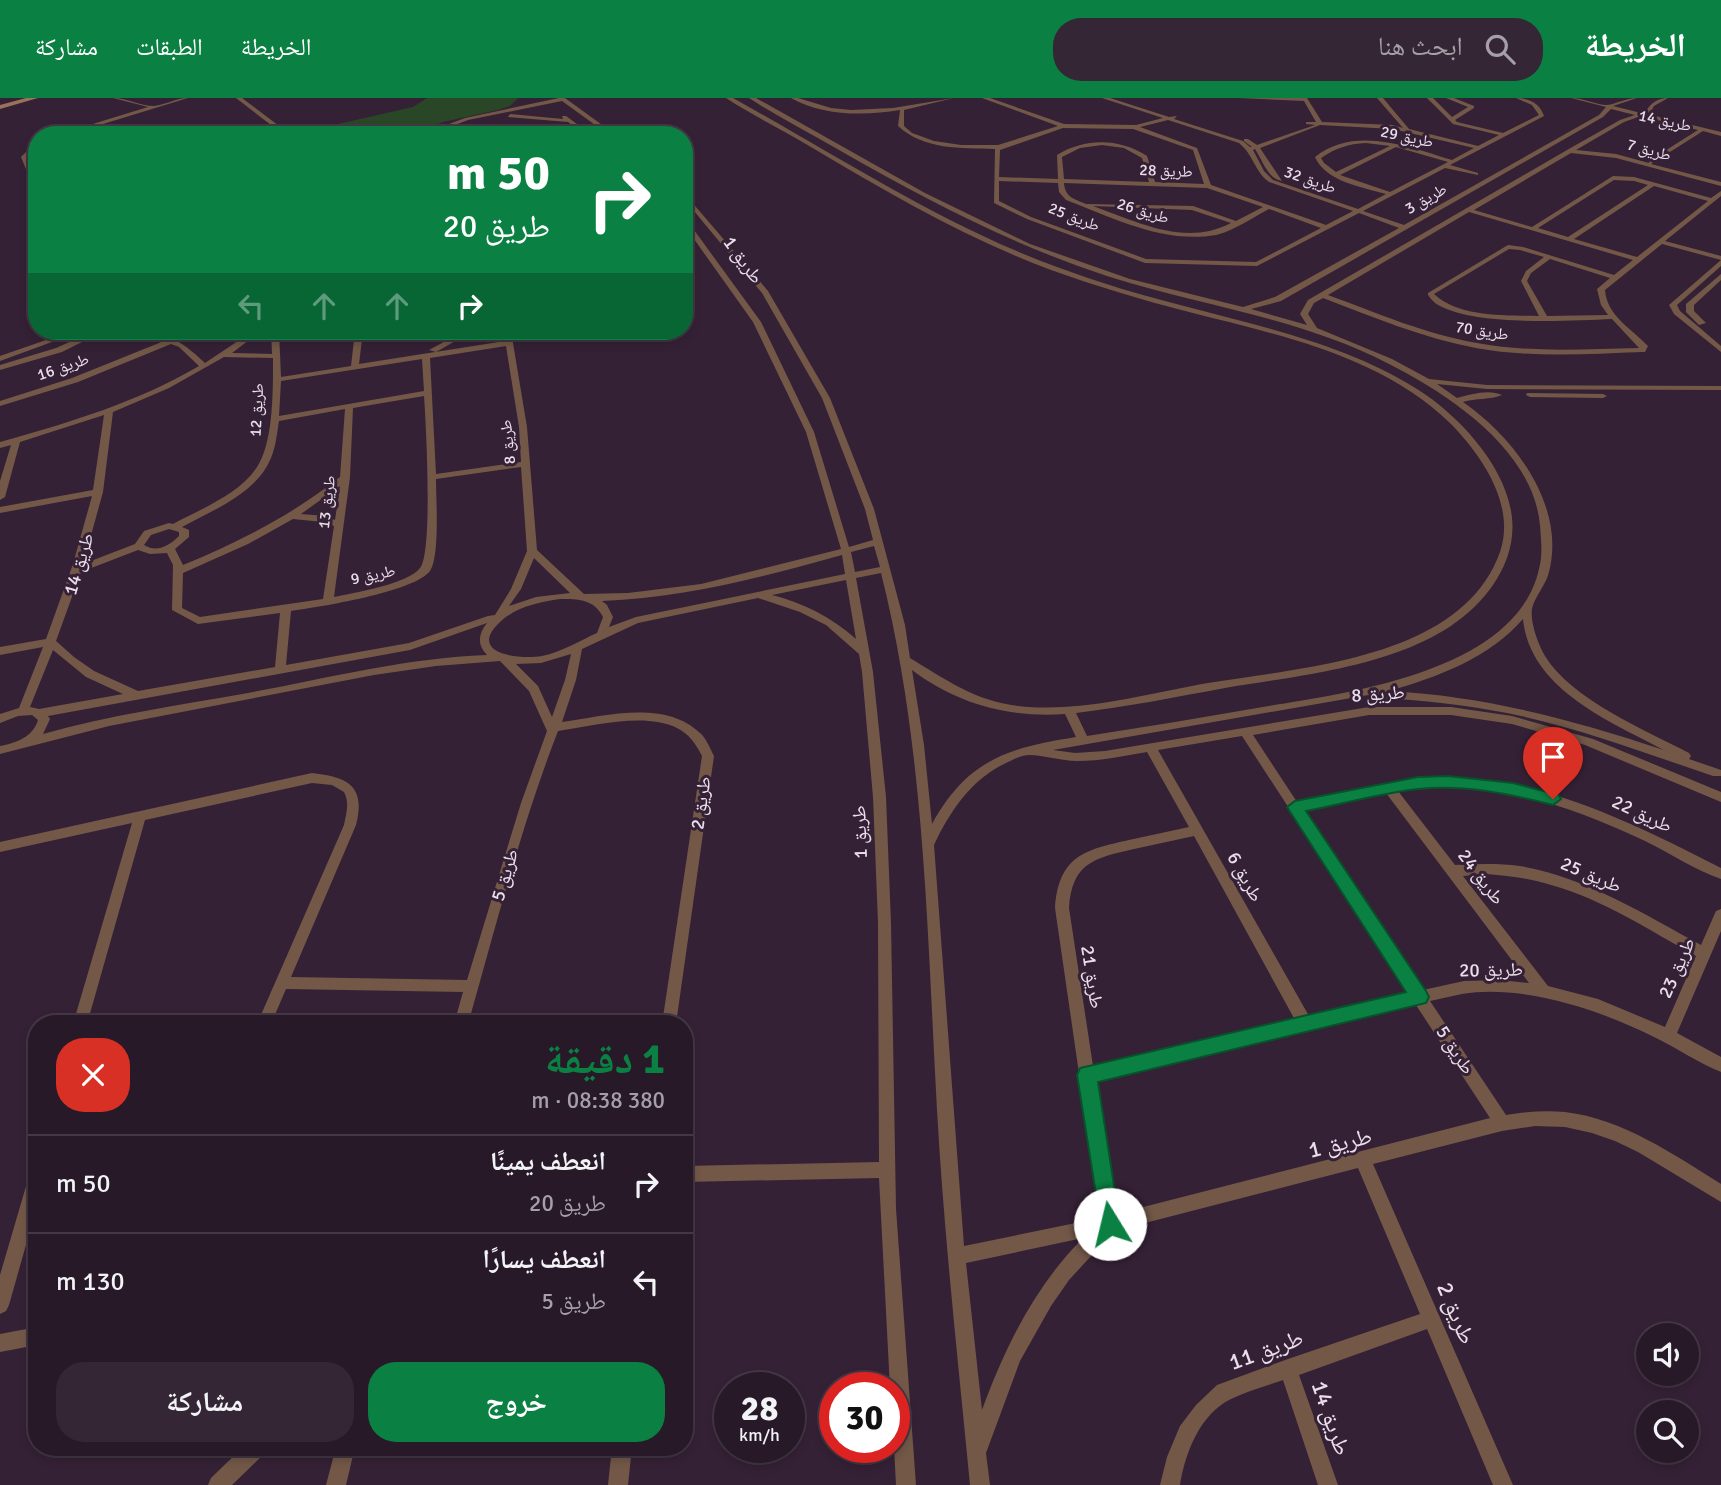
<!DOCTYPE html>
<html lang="ar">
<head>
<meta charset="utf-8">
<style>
  :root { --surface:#281928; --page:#342634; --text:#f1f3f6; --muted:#a5a0a8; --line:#443845; --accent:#0b8043 }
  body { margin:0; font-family:Signika,"Noto Naskh Arabic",sans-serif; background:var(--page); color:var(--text); direction:rtl; height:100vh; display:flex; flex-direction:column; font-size:26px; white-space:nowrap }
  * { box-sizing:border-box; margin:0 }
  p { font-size:23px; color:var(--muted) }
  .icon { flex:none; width:38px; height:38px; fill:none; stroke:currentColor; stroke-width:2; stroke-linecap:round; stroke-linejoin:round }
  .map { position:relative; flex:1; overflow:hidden; direction:ltr }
  .drawer { position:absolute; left:28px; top:917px; width:665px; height:441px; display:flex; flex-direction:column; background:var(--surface); border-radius:28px; box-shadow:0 4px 10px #0003,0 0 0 2px var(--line); direction:rtl }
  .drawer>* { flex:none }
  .guide { position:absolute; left:28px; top:28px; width:665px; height:214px; border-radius:28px; box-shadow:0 4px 10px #0003,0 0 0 2px var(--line); direction:rtl; background:#0b8043; color:#fff; overflow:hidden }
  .fabs { position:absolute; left:1636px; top:1225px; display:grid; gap:14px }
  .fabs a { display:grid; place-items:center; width:63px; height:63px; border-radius:50%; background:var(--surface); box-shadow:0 4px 10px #0003,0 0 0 2px var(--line); font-size:35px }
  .speed { position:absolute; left:714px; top:1274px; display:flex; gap:14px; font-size:35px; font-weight:700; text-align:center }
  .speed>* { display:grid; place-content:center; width:91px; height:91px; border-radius:50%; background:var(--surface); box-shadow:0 4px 10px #0003,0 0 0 2px var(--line); line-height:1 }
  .speed small { font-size:18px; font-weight:400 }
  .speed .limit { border:10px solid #d22; background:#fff; color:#111 }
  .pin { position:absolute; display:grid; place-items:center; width:60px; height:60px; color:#fff; margin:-72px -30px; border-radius:50% 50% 50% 0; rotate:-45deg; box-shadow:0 0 7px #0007 }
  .pin .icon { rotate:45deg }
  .me { position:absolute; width:77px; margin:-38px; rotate:351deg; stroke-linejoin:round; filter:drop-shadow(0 0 5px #0008) }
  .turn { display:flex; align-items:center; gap:24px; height:147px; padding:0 28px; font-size:32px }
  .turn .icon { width:91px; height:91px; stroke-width:2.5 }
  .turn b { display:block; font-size:49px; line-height:60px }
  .lanes { display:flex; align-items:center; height:66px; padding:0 28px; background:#0003; justify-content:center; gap:35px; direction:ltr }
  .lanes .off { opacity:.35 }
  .round { display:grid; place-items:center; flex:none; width:74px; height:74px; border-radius:28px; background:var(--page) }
  .head { display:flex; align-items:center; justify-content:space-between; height:119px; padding:0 28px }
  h1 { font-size:42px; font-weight:700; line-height:52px; color:var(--accent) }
  .action { display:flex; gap:14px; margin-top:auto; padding:14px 28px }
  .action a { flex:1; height:80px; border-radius:28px; background:var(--accent); color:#fff; font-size:28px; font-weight:700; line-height:80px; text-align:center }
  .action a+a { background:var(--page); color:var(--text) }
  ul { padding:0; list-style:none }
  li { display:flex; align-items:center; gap:21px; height:98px; padding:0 28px; border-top:2px solid var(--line) }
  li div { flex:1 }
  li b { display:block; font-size:26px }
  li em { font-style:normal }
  header { display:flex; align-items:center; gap:42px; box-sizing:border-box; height:98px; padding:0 35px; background:var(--accent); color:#fff }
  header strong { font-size:33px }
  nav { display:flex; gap:38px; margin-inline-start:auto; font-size:24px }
  .search { width:490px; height:63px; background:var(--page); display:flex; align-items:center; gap:18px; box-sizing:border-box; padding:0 24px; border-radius:28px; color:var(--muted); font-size:26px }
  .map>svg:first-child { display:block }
  .green { fill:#294727 }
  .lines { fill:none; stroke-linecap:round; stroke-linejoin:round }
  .street { fill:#735848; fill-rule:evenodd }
  .secondary { fill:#9b7258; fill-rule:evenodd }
  .route { fill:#0b8043; stroke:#07532c; stroke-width:2 }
  .labels { text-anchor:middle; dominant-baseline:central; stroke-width:6; stroke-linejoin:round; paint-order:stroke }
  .far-street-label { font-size:16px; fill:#ebdeeb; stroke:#352136 }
  .street-label { font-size:19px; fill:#ebdeeb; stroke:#352136 }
  .near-street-label { font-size:23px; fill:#ebdeeb; stroke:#352136 }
</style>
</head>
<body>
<header>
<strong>الخريطة</strong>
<div class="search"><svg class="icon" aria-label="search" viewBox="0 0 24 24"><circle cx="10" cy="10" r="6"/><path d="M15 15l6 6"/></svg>ابحث هنا</div>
<nav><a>الخريطة</a><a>الطبقات</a><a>مشاركة</a></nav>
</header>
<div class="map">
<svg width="1721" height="1387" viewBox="0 0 1721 1387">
  <rect width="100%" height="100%" fill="#352136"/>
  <path class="green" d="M427,0H518L510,8L498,12L443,24L411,37L303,34L413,9Z"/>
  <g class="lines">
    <g class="street">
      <path d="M113,0C127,0 140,8 154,8C165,7 176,0 188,0L67,37H57L148,9Z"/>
      <path d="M236,0H242L291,37H284Z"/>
      <path d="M559,0H565L616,37H609L562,3L468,22L429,37H420L465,20Z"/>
      <path d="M726,0H733C840,59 942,127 1057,169C1100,185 1144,198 1188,209C1266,230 1347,247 1417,291C1457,316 1503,365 1511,413C1516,440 1508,465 1493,487C1439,566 1312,575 1225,590C1176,599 1126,609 1076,615L1087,638C1146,629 1204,619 1263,609C1347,595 1516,574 1539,471C1543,456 1541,442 1540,427C1533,352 1450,297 1389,266C1301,220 1201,208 1107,178C1012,147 925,101 839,52C810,35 778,19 749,0H756L925,95L1030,146L1130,181L1243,209L1275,199L1399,130L1359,115L1257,168L1145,165L1027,121L994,105L995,51C961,50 924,52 898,28L900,12C864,18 823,18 791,0H798L831,10L851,12L893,10L954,0L904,12V28L912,35L934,43L961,47H998L1058,28L982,0H990L1064,26L1136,27L1163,20L1102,0H1110L1169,19L1177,18L1174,21L1243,43L1250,49H1252L1244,43V41H1248L1257,47L1315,27L1306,26V24H1316L1304,3L1239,0H1307L1322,24L1393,27L1403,30L1377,0H1383L1409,31L1478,48L1499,37L1453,26L1427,0H1433L1452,19L1468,9L1446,0H1454L1474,8V10L1455,22L1457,24L1503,35L1539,17L1532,7L1516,0C1530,0 1540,6 1544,18L1450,67L1478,75V77L1445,70L1363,113L1404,127L1599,17L1606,9L1571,0C1583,0 1597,7 1607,7C1616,6 1626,0 1637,0L1613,8L1641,15L1646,13C1651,5 1658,0 1668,0L1654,8L1650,15L1647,16L1721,34V38L1703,33L1651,66L1721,84V88L1616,60L1571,55L1474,112L1532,129L1613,78L1634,79L1711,100L1721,93V98L1665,143L1721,158V168L1677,207L1680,213L1721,248V254L1674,216L1669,207L1721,162L1662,146L1605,192C1607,218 1631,230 1648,248L1645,254H1642C1587,256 1530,260 1476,250C1423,240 1373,219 1323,200L1314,205L1308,216L1317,230L1392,261L1429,281L1487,287L1721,288V292L1487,291L1437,286L1457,300C1471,296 1489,291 1502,297C1491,302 1475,300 1463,304C1515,340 1566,408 1549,474C1546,486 1537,496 1533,507C1528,520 1538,546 1545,558C1571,601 1645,632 1689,655L1691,658L1689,661L1721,672V678H1713C1645,655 1577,629 1507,615C1465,607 1422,602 1379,600L1374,596L1053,652L1075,655L1105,653L1369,609H1451L1512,618L1593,641L1721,694V704L1585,647L1512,626L1451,617H1369L1253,637L1297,704C1337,696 1377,684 1418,681C1526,671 1627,722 1721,770V781C1695,772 1670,755 1645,743C1568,706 1484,679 1398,693L1455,767C1477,766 1498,765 1520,768C1585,779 1644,816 1701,847L1716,813L1721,811V833L1677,935L1721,959V974C1698,965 1677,950 1654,939C1600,912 1523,886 1462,896C1451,898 1441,901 1430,903L1506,1017C1525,1014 1545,1012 1565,1014C1623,1021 1673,1056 1721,1086V1104L1638,1054L1615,1043L1592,1035L1565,1029L1535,1028L1502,1033L1373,1066L1513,1387H1493L1427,1231L1299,1277L1338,1387H1318L1283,1282C1266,1288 1247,1293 1231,1301C1200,1316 1185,1355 1180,1387H1160L1167,1359L1180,1328L1196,1307L1217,1287L1288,1261L1420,1216L1358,1070L1114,1133L1069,1182L1051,1208L1020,1263L986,1355L990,1387H970C958,1262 944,1137 937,1012C927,833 925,650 881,475L856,480L873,574L886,699L891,825L896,1111L916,1387H896L894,1349V1290H890L879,1080L684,1084V1068L879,1064L878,825L873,699L862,574L859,556L826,527L800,514L758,500L638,525L582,551L576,582L562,624C604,618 665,601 700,635C706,640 710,650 714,658L676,926H662L702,658C696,646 689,636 677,630C645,614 592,628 558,633C521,728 496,828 468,926H454L463,894L286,891L271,926H257L344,727C346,716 350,705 344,694L332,687L312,685L145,722L87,926H73L132,725L0,754V744L312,675C348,679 366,688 356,727L291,879L467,882L521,705L547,633L529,593L500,563L436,568L374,577L109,628L0,656V648C16,645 33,639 38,622L32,617L18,618L0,625V616L19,610L43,549L0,557V549L46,541L73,466L92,398L0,415V409L93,392L104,317L20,344L5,399L0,402V383L11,347L0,350V344C68,325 138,304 199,268L179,249L171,246L78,284L0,308V303L72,280L164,243L140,233C168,233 186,247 205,265L253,233H261L232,255L272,256L271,233H279L281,279L351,268L355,233H363L359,266L505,243L503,233H511L527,329L537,452L584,496L628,495L701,486L841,451L806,334L753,224L684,127V120L686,121L761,224L814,334L849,449L873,442L865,411L822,300L762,195L684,101V95L768,193L830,300L874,411L905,527L910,560C945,581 975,603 1018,608C1081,615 1146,596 1208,585C1303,569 1462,561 1500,454C1516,407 1482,358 1451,326C1382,258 1279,237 1189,214C1142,202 1096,188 1051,172C968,141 892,97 816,52C787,34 755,19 726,0ZM1611,11L1635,17L1620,22L1567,52L1308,202L1300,216L1307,227L1251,211L1281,203L1603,19ZM1641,18L1698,32L1649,63V65L1616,56L1576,52L1624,24ZM1168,22L1239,45C1253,56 1255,74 1269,84L1353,113L1326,127L1211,87L1197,50L1140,29ZM1320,27L1393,31L1474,50L1452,62C1409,49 1355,27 1315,59C1326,84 1362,89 1386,96L1358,111L1273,82L1264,73L1253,52L1255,51C1263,63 1267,80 1282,83L1260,50ZM1063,30L1133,31L1193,52L1204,86L1155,84L1147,58C1119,40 1085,40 1057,57L1058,81L999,79L1000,52ZM1366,45L1390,48L1336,74L1324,65L1321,60C1336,50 1348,46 1366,45ZM1102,47L1124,50L1142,60L1149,84L1064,81L1062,59L1080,50ZM1396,49L1448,64L1390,94L1340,77ZM1614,82L1634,83L1648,87L1568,139L1538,130ZM999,83L1058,85L1059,94L1066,102C1114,120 1163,146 1216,137C1231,134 1254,119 1269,111L1321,130L1256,164L1146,161L1031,119L999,103ZM1064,85L1207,90L1263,109L1236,123L1193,108L1086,106C1074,101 1065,99 1064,85ZM1654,88L1708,103L1637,159L1574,141ZM1093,108L1192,112L1231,125C1185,149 1138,124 1093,108ZM1469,114L1633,162L1614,177L1523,149L1508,147L1428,195V197C1431,201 1435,206 1440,208C1478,228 1567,223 1612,221L1639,250C1585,251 1530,255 1477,245C1425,236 1377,215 1328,197ZM1509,151L1520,152L1544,159L1526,173L1521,183L1539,218C1506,217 1460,220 1434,196ZM1550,161L1610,180L1597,191L1601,207L1608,217L1547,218L1527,183L1531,175ZM506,248L519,329L521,364L436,376L430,260ZM224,259L273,260C273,288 274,344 257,369C239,397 200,411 173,426L169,425L144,433L135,446L83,466L103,394L113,314L169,290ZM422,261L424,293L279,318L281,283ZM424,298C426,325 433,455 420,470C408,486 353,495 334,499L350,379L353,310ZM345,311L340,379C292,417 239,444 183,467L175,451L189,439V432L182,429C213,412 257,395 271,360C276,348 277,335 279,323ZM521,369L527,453L511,491L495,517L488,518L409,545L286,567L291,513C319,509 414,494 430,473C440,459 436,400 436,381ZM340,388L335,422L325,418L301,416ZM293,421L323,424L334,428L323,501L200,519L182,510L183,475L248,446ZM169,431L179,434V438C169,448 157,455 144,447L151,437ZM874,448L880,469L855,474L851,454ZM138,452L150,456L167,455L173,467L172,512L198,526L280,515L275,569L138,593L94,573L74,559L56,543L81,474ZM842,457L845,476L636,519L609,529L613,519L607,507L602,503C684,500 763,479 842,457ZM534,460L570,495L536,499L509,508L521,491ZM846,482L856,541C831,519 804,505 772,497ZM560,501C578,501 594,501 603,519L597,535C579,543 562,554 542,558C520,562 466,556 500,524C516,509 539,504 560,501ZM1523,521C1530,591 1609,623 1664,652C1574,622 1484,598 1389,593C1438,579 1489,560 1523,521ZM487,525C478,536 477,547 487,557C406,560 328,580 248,595C180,607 110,617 43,636L50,621L48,618L410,552ZM53,552L86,579L123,596L39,611L30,609ZM571,556L565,582L552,619L538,588L516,566L541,565ZM912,572C957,606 1009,620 1065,616L1076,639C1008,650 968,661 932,726L924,647ZM1242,638L1409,895L1309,918L1158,652ZM1147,654L1189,729C1169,733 1149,738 1129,742C1084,752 1059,758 1055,810L1100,1120L964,1148L934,747C950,713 972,680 1008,664C1014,661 1022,657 1029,657C1044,657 1061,663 1077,663C1101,663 1124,658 1147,654ZM1386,695L1529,885L1499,882L1464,883L1423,892L1303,712ZM1194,738L1295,922L1093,968L1069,810C1072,764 1095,760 1134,751C1154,747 1174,742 1194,738ZM1487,776C1509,778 1530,780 1551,787C1602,801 1649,832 1696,858L1665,929L1598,901L1548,888L1463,778ZM1416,907L1490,1020L1116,1116L1095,982ZM1083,1140C1035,1188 1005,1249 982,1312L966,1165Z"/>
      <path d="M510,16L563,21L562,18H566L592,37H585L568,24L508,19Z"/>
      <path d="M37,43V49L27,59L37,83V93L34,91L21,59Z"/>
      <path d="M1721,176V182L1694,207V213L1706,225L1699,227L1686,214V206Z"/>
      <path d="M72,233H82L0,263V258Z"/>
      <path d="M94,233H104L62,254L0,272V267L56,250Z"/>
      <path d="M464,233H473L436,254L429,252Z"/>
      <path d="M1527,295L1603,296L1607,298L1603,300L1530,299L1526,297Z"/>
      <path d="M37,1070V1108L9,1207L6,1213L0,1216V1177L29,1078L31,1072Z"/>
      <path d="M37,1229V1247L0,1254V1236Z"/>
      <path d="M243,1349H266L264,1356L232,1387H208L211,1380Z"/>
      <path d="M336,1349H355L346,1387H326Z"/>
      <path d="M612,1349H632L628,1387H608Z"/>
    </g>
    <path class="secondary" d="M26,0H38L0,11V7Z"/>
  </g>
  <path class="route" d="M1448,678L1513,685L1559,697L1561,701L1553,707C1510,696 1463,686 1418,691C1381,695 1343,706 1306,713L1426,893L1429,899L1426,905L1098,984L1120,1126L1117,1134L1110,1137L1102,1134L1077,977L1080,970L1406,894L1287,709L1295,703L1418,679Z"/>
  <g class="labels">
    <g class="far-street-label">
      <text transform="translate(1665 23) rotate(12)">طريق 14</text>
      <text transform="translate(1407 39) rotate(12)">طريق 29</text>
      <text transform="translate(1649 52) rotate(15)">طريق 7</text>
      <text transform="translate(1166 73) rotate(2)">طريق 28</text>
      <text transform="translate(1310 82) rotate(19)">طريق 32</text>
      <text transform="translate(1426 101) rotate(-30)">طريق 3</text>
      <text transform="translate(1143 113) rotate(17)">طريق 26</text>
      <text transform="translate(1074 119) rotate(21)">طريق 25</text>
      <text transform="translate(1482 233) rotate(9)">طريق 70</text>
      <text transform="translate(63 269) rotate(-19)">طريق 16</text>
      <text transform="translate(257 312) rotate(-87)">طريق 12</text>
      <text transform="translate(508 344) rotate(-96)">طريق 8</text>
      <text transform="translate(327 404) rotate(-83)">طريق 13</text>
      <text transform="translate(373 477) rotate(-12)">طريق 9</text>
    </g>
    <g class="street-label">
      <text transform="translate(743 162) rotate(54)">طريق 1</text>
      <text transform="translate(79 466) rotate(-73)">طريق 14</text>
      <text transform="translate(1378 596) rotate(-4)">طريق 8</text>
      <text transform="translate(701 705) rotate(-82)">طريق 2</text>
      <text transform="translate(1642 716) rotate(25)">طريق 22</text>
      <text transform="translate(860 734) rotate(-92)">طريق 1</text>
      <text transform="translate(505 777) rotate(-73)">طريق 5</text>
      <text transform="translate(1591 777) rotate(23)">طريق 25</text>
      <text transform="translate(1245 779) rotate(61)">طريق 6</text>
      <text transform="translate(1481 779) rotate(53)">طريق 24</text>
      <text transform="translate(1677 870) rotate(-66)">طريق 23</text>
      <text transform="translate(1491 872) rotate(-1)">طريق 20</text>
      <text transform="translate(1092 879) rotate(81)">طريق 21</text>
      <text transform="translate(1455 952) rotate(57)">طريق 5</text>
    </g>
    <g class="near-street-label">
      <text transform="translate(1340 1045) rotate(-14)">طريق 1</text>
      <text transform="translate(1456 1215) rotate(67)">طريق 2</text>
      <text transform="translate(1266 1252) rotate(-20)">طريق 11</text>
      <text transform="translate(1331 1320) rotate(71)">طريق 14</text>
    </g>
  </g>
</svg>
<div class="fabs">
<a><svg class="icon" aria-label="sound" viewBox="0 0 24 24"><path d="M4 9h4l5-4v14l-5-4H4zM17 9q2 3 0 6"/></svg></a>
<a><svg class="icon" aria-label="search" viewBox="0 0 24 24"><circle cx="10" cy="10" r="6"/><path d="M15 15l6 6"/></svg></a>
</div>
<div class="speed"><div>28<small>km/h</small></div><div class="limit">30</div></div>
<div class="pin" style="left:1553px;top:701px;background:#d93025"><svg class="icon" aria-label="arrive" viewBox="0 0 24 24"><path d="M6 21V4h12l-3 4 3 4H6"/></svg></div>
<svg class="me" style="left:1110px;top:1126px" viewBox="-20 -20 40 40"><circle r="19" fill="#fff"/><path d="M0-13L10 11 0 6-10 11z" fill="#0b8043"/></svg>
<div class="guide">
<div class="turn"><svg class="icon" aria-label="right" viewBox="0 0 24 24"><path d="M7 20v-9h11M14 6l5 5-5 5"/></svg><div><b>50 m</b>طريق 20</div></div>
<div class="lanes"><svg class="icon off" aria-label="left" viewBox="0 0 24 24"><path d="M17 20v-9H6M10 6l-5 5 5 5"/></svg><svg class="icon off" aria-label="ahead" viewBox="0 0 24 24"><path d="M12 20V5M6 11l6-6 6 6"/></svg><svg class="icon off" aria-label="ahead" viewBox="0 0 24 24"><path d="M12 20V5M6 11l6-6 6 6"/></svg><svg class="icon" aria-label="right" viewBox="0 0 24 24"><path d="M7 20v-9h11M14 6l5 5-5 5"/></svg></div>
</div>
<section class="drawer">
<div class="head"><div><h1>1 دقيقة</h1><p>380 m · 08:38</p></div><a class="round" style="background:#d93025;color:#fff"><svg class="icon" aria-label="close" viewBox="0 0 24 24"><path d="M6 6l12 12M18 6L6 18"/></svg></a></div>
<ul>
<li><svg class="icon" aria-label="right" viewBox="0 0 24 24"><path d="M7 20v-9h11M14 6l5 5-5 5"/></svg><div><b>انعطف يمينًا</b><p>طريق 20</p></div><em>50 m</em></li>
<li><svg class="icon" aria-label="left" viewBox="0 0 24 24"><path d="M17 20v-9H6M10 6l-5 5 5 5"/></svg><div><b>انعطف يسارًا</b><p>طريق 5</p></div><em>130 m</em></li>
</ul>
<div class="action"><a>خروج</a><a>مشاركة</a></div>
</section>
</div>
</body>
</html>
